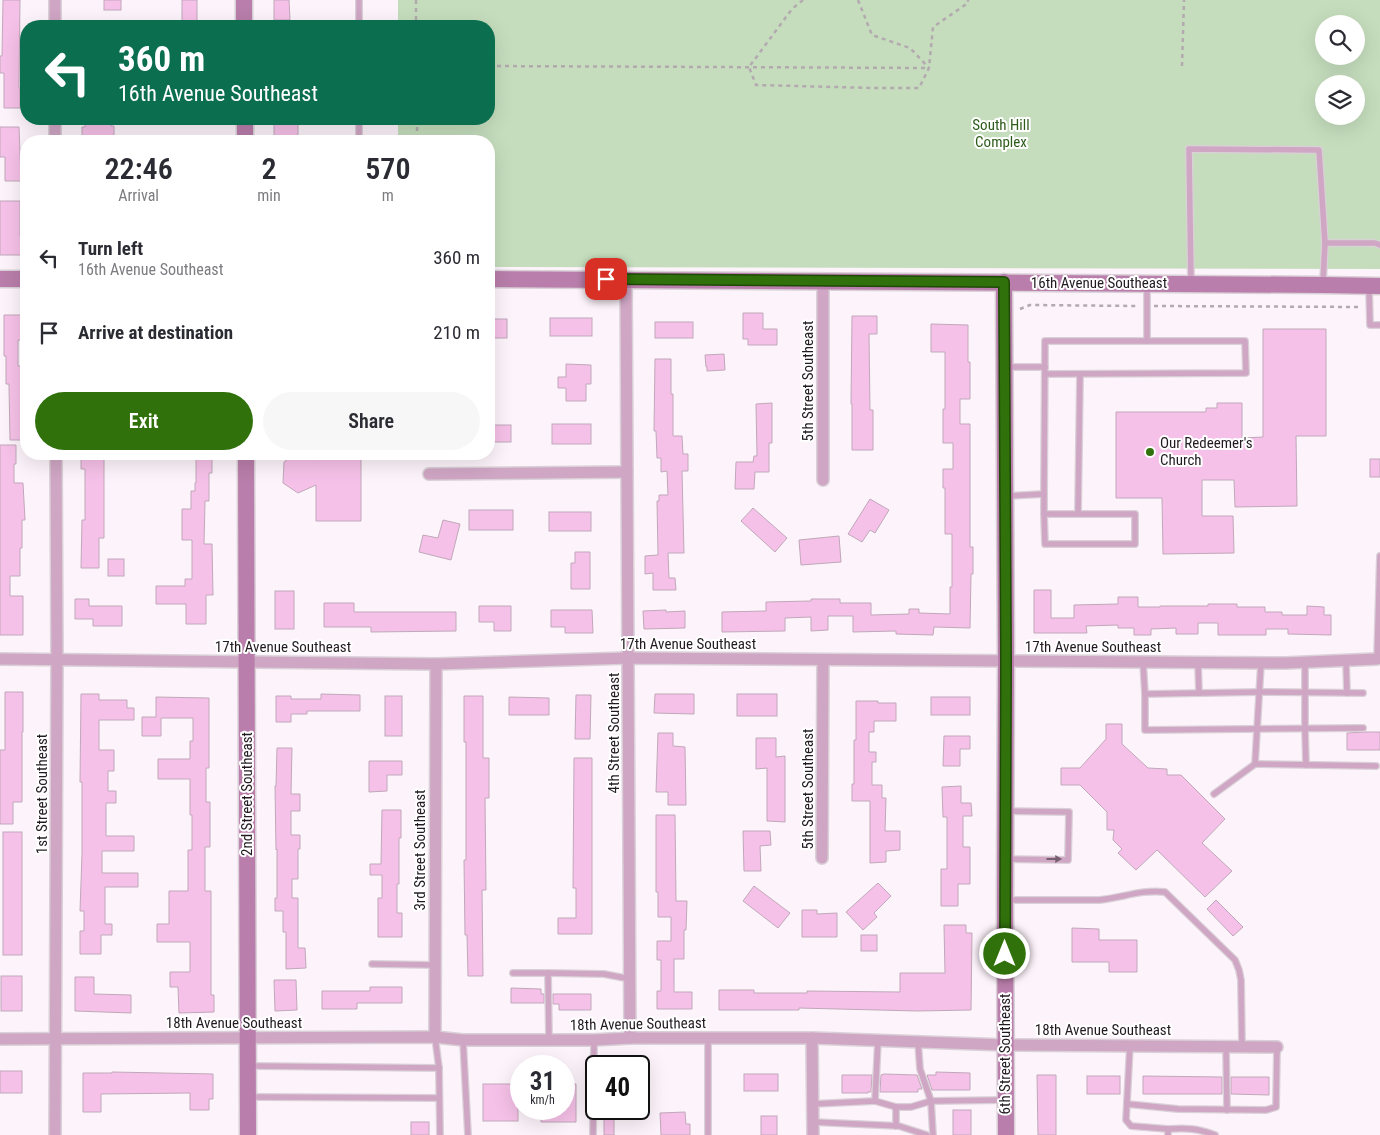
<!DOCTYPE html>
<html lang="en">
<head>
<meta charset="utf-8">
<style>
  :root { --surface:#fff; --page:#f7f7f7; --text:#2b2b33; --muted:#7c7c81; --accent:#30710b }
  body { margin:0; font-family:"Roboto Condensed",sans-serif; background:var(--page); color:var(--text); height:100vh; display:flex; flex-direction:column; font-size:19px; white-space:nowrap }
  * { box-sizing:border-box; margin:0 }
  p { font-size:16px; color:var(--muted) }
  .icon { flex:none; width:28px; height:28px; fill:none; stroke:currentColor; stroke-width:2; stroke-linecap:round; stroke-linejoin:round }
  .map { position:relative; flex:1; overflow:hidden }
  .panel { position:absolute; left:20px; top:135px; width:475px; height:325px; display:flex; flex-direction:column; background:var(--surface); border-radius:20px; box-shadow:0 5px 20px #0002 }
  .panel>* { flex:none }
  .banner { position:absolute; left:20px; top:20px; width:475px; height:105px; border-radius:20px; box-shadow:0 5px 20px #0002; background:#0b6e4f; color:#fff; overflow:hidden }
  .controls { position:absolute; left:1315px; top:15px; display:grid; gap:10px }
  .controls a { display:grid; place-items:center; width:50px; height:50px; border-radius:50%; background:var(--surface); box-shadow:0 5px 20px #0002; font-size:25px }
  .speed { position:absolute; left:510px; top:1055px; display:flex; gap:10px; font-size:25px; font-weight:700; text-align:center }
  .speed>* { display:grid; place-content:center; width:65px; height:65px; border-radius:50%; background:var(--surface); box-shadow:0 5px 20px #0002; line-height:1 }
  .speed small { font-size:12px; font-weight:400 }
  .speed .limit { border:2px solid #111; border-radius:8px; background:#fff; color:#111 }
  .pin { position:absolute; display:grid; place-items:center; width:42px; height:42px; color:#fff; margin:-21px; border-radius:10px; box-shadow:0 2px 8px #0006 }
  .me { position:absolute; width:55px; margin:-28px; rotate:0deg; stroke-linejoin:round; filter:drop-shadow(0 0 4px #0008) }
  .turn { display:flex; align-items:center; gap:18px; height:105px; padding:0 15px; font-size:22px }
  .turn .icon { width:65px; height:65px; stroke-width:2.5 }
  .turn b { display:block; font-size:35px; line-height:42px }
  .eta { display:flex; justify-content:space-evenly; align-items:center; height:85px; text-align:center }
  .eta b { font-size:30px; font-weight:600; line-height:35px }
  .button { display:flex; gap:10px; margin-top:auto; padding:10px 15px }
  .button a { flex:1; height:58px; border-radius:30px; background:var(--accent); color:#fff; font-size:20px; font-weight:600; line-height:58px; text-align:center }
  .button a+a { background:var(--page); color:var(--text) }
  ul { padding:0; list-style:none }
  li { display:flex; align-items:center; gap:15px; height:75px; padding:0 15px }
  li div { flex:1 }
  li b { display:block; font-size:19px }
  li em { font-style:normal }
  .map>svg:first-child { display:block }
  .green { fill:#c5ddbd; fill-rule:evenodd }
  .building { fill:#f6c1e8; stroke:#c0a8ba }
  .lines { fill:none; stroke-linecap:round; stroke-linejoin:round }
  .lane-casing { stroke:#dad0d7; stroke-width:8 }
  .street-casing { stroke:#dad0d7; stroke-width:14 }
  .secondary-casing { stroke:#dad0d7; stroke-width:19 }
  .path { stroke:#b3aab0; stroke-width:2.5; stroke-dasharray:4 4; stroke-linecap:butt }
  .lane { stroke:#cfa6c4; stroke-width:5.5 }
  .street { stroke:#cfa6c4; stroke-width:11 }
  .secondary { stroke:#b97eab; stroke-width:16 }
  .oneway { fill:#786072 }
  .route-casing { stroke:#1f4907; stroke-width:12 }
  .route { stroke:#30710b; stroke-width:9 }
  .poi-dot { fill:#30710b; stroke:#fff; stroke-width:2 }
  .labels { text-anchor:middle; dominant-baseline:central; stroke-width:4; stroke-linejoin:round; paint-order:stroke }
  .park-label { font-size:15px; fill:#2d5b19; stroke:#fff }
  .street-label { font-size:15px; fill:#221a20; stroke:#fff }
  .poi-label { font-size:15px; fill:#221a20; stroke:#fff; text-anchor:start }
</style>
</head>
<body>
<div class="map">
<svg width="1380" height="1135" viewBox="0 0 1380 1135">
  <rect width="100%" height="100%" fill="#fdf3fa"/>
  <path class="green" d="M398,0H1380V269L489,267V141H398V119H489V26H398ZM1324,24H1356V56H1324ZM1324,84H1356V116H1324Z"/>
  <g class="building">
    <path d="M3,0H20L19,88H20V108H4V73H0V56H2Z"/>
    <rect x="104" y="0" width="17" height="10"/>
    <rect x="182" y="0" width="15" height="26"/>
    <path d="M274,0H289L290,20H274Z"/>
    <path d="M85,119H111V126H114V141H82V127H85Z"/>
    <path d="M274,119H288V123H298V141H274Z"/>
    <path d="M0,127H19L21,181H5V157H0Z"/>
    <path d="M0,201H20V236H22V255H0Z"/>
    <path d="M743,313H763V329H777V345H748V339H743Z"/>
    <path d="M4,315H22V340H18V366H25V440H10L9,384H6V356H4Z"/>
    <path d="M852,316H877V334H869L870,410H873V450H852V404H851Z"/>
    <rect x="550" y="318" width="42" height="18"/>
    <rect x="489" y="319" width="18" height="19"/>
    <rect x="655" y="322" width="38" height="16"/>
    <path d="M931,324L968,325V362H970V399H960V424H970V547H973V574H971L970,628L934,627L933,635L896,634V631L853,632V616H828V630L811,631V617L785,618V631L722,632V612L766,611V602L811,601V599H840V603H871V615L909,614V609H919V613L950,614V587H952V534H945V488H943V469H953V443H943V409H945V352H931Z"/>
    <path d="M1263,329H1326V436H1296L1297,506L1235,507L1234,480H1202V516H1233L1234,553L1163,554L1162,498H1116V412H1206V408H1217V403H1242V438L1263,437Z"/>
    <path d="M724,354L725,370L707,371V367H706L705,355Z"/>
    <path d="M655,359H671V394H673V436H682L683,454H688V471H682L684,553H668L669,578H675L676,590H653V573L645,574V556L658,555L657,501H659V495H668L667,471L661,472V458H657L656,431H654Z"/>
    <path d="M566,364L591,365V384H586V401H566V388H558V377H566Z"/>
    <path d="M772,403V443H769V472H755L754,489H735L736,462H753L754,456H757L756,404Z"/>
    <rect x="552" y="424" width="39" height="20"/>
    <rect x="489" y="425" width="22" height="17"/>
    <path d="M0,445H16V464H14V483H23L25,520H22V548H20V576H10V596H23V635H0Z"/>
    <path d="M81,454H104V538H99V568H81L82,520H85V469H81Z"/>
    <path d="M196,454H212V473H209V501H205L204,544H212L213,595H206V624H186V604H156V586H185V579H192V540H182V509H191V491H195V483H196Z"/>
    <path d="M294,454H303L316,460V454H361V521H316V485L298,493L283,483L284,462Z"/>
    <rect x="1370" y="459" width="10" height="18"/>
    <path d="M870,499L889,510L875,533L870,530L862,542L848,534Z"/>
    <path d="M753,508L787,538L775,552L741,521Z"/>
    <rect x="469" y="510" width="44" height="20"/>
    <rect x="549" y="512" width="42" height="19"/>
    <path d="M443,520L460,524L451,560L419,552L423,535L438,538Z"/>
    <path d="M839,536L841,562L801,565L799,540Z"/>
    <path d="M575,552H590V589H571V563H575Z"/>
    <rect x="108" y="559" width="16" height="17"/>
    <path d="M1034,590H1051V618H1074V605L1118,604V597H1138V607H1160V606H1208V604H1237V607H1265V612H1282V615H1307V606L1324,607V615H1331V635L1288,634V629H1266V635H1218V623H1198V634H1176V628L1151,629V635H1134V628H1118V625L1086,626L1087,633H1034Z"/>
    <rect x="275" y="591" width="19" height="38"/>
    <path d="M75,599H89V606H122V626H93V619H75Z"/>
    <path d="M324,603H354V612H456V631L371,632V627H324Z"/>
    <path d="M479,606H511V631H494V622H479Z"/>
    <path d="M551,610H592L593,633H565V627H551Z"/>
    <path d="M666,610V612L685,611V628L644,629L643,611Z"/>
    <path d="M5,692H23V732H22V802H13V824H0V750H5Z"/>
    <path d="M81,694H99V700H127V708H134V720H99V750H114V771H108V791H116V803H106V836H134V851H102V873H138V887H105V924H112V935H101V954H80V931H84V911H80L82,854V782H80Z"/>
    <path d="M321,694L360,695V711H307V714H291V722H276V696H291V699H321Z"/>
    <path d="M655,694H694V714L654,713Z"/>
    <rect x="737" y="694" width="40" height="22"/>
    <path d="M576,695H591L590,739H575Z"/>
    <rect x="385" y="696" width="17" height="40"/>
    <path d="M464,696H483V758H489V798H485L486,890H482L483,976H468L467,935H465L464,860H466V742H464Z"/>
    <path d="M156,697L209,698V768H206V802H210V847H205V891H211V995H214V1012L179,1013L178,987H170V972H190V942H157V924H169V891H188V850H192V815H190V779H158V759H190V741H193V718H161V736H142V717H156Z"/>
    <path d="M509,697L549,698V715H509Z"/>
    <rect x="931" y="697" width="39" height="18"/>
    <path d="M856,701H878V703H896V721H874V732H869V752H876V762H872V785H882V798H886L885,831H900V850L886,851V862L870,863V801H852V784H854V740H856Z"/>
    <path d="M1106,724H1122V744L1148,768L1167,769V775H1181L1225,819L1202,843L1232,871L1205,897L1157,850L1136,870L1118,853L1122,849L1113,840L1114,830H1107V812L1080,785H1061V768H1080L1106,739Z"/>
    <path d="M1364,732H1380V750H1347V733Z"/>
    <path d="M658,733H673V746L685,747L686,805H668V792H656Z"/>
    <path d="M944,736H970V749H960V766H943Z"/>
    <path d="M756,738H776V757L785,756V822L767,821V768L756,769Z"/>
    <path d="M277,748H292L291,794H300V811H291V835H300V849H298V879H292V898H298V948H305L306,968L286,969V932H283V911H275V898H277V849L276,850L275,786H276Z"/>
    <path d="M574,758H592V934H558V918H576V888H573Z"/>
    <path d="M369,761H402V775H387V791L369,792Z"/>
    <path d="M961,786V803H971L972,816H963V847H970V884H958V906H941V869H947V817H943L942,787Z"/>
    <path d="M382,810H401V838H399V884H397V913H402V937H378V898H382V875H370V864H381Z"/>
    <path d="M656,815H675L676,901H687L686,930H684V959H674V992H692V1009H657V991H661V960H657V941H671V917H658V892H656Z"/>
    <path d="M743,831H770L771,845L760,846L761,871H744Z"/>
    <rect x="3" y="832" width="19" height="123"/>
    <path d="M878,883L891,896L874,913L877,917L863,930L846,912Z"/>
    <path d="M754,886L790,913L778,928L743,901Z"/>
    <path d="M1216,900L1243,927L1233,936L1207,909Z"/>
    <path d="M802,910H817V914L837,913V937H802Z"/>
    <path d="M944,925H966V933H972L971,1010L917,1011L799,1008V1010H719V990H754V993H807V991L900,992V973H945Z"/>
    <path d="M1072,928L1099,929V940H1137V972H1109V962H1072Z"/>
    <rect x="861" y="935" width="16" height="16"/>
    <rect x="1" y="976" width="21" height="35"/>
    <path d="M75,977H94V994L131,995V1013L75,1011Z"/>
    <path d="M274,980H296L297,1010L275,1011Z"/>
    <path d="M370,987H402V1003H357V1009H322V991H370Z"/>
    <path d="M511,988L541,989V994H544V1003H511Z"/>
    <path d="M553,994H591V1010H559V1004H553Z"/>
    <rect x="0" y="1071" width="22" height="22"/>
    <path d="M112,1072L213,1074V1099H209V1110H190V1093L101,1094V1112H83V1073H112Z"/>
    <path d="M936,1072L970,1073V1090H932L927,1075H936Z"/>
    <rect x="744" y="1074" width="34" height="17"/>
    <path d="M884,1074L917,1075L922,1089H918V1092H880L881,1075Z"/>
    <path d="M842,1075H872L871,1092H868V1093H842Z"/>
    <path d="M1037,1075H1056V1135H1038Z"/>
    <rect x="1087" y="1076" width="33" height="18"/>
    <path d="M1143,1076L1222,1077V1094H1143Z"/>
    <path d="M1231,1077H1269V1095L1231,1094Z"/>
    <rect x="483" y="1084" width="35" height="37"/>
    <path d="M564,1084H576V1122H541V1109H564Z"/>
    <rect x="953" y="1110" width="18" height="25"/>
    <path d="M685,1112L686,1124H690V1135H661L660,1113Z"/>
    <rect x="604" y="1113" width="10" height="22"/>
    <rect x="761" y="1116" width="16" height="19"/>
    <rect x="411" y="1122" width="18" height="13"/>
  </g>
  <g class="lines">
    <defs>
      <g id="lane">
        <path d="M359,26V0"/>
        <path d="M359,141V119"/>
        <path d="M1191,282L1189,149L1319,150L1325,243"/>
        <path d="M1323,283L1325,243H1375L1380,245"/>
        <path d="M1147,285V341"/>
        <path d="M1369,287L1370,325H1380"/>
        <path d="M1007,367H1045"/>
        <path d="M1044,494V514"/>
        <path d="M1007,496L1044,494L1045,341H1245L1246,373L1045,374"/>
        <path d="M1078,514H1044L1045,544H1135V514H1078L1080,374"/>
        <path d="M1377,659L1380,556"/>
        <path d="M1346,661L1347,693"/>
        <path d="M1143,662L1145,694V730L1363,728"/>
        <path d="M1198,663L1199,693"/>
        <path d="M1305,663V729L1306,765"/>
        <path d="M1145,694L1260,692L1363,693"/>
        <path d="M1255,764L1376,766"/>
        <path d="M1214,794L1255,764L1261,663"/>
        <path d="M1006,811L1069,812L1068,860L1007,859"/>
        <path d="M1008,900H1099C1122,898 1141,889 1165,892L1235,960L1239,970L1241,980L1242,1046"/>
        <path d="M372,964L435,965"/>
        <path d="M513,973H548L549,1040"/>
        <path d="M548,973L604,974L630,979"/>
        <path d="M435,1037L439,1068L440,1135"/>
        <path d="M708,1038V1135"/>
        <path d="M463,1040L468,1135"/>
        <path d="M918,1042L920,1069L931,1101L933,1135"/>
        <path d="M1130,1045L1126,1120L1131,1126L1168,1129V1135"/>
        <path d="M1226,1046L1227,1110"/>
        <path d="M249,1066L439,1068"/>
        <path d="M250,1097L439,1098"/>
        <path d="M875,1101L896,1107V1126"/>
        <path d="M812,1104L875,1101L878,1040"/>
        <path d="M1127,1104L1178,1109L1266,1110L1276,1107L1277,1047"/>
        <path d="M896,1107H911L931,1101L1003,1100"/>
        <path d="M813,1122L899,1126L927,1135"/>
        <path d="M1168,1129C1186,1128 1197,1128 1215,1135"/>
        <path d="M593,1135L594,1040"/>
      </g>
      <g id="street">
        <path d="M55,26V0"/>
        <path d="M55,141V119"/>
        <path d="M626,279L630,1038"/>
        <path d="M823,281V480"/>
        <path d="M429,474L627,472"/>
        <path d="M0,659L436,664L629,658L1285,663L1377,659"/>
        <path d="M822,858L823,660"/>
        <path d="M435,1037L436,664"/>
        <path d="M812,1038L813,1135"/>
        <path d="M0,1039L435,1037L463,1040H594L630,1038H812L1005,1045L1277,1047"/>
        <path d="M55,1135L57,659L56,454"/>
      </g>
      <g id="secondary">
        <path d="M244,0V26"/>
        <path d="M245,119V141"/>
        <path d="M0,279H26"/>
        <path d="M489,279L1323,285L1380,286"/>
        <path d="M1004,282L1006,661L1005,900L1006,1135"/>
        <path d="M246,454L248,1135"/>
      </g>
    </defs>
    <use href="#lane" class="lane-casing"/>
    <use href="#street" class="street-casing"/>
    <use href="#secondary" class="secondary-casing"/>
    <g class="path">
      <path d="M416,0V26"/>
      <path d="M803,0L792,9L749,67L756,85L874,88H919L929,68L933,27L968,3V0"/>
      <path d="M858,0L872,35L910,48L929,68"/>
      <path d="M489,66L929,68"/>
      <path d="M1182,66L1184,0"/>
      <path d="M417,119V141"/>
      <path d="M1154,306L1361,307"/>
      <path d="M1020,309L1030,305L1139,306"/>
    </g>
    <use href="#lane" class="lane"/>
    <use href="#street" class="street"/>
    <use href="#secondary" class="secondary"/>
  </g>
  <defs><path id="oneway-solid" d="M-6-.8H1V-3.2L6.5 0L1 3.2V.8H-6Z" transform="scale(1.25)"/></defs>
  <use class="oneway" href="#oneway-solid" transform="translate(1054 859)"/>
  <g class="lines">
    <defs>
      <path id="route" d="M606,279L1004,282L1006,661L1005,954"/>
    </defs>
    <use href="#route" class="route-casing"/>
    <use href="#route" class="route"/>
  </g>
  <circle class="poi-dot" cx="1150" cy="452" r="5"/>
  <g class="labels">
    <g class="park-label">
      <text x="1001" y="125">South Hill<tspan x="1001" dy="17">Complex</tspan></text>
    </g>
    <g class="street-label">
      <text x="1099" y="283">16th Avenue Southeast</text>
      <text transform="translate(808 381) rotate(-90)">5th Street Southeast</text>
      <text x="688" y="644">17th Avenue Southeast</text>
      <text x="283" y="647">17th Avenue Southeast</text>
      <text x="1093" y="647">17th Avenue Southeast</text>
      <text transform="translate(614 733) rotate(-90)">4th Street Southeast</text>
      <text transform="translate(808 789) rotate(-90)">5th Street Southeast</text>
      <text transform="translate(42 794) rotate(-90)">1st Street Southeast</text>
      <text transform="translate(247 794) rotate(-90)">2nd Street Southeast</text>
      <text transform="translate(420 850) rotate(-90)">3rd Street Southeast</text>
      <text x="234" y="1023">18th Avenue Southeast</text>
      <text transform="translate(638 1024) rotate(-1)">18th Avenue Southeast</text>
      <text x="1103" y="1030">18th Avenue Southeast</text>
      <text transform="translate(1005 1054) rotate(-90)">6th Street Southeast</text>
    </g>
    <g class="poi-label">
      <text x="1160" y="443">Our Redeemer's<tspan x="1160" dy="17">Church</tspan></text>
    </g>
  </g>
</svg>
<div class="controls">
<a><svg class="icon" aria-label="search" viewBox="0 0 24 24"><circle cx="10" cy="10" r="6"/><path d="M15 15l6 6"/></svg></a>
<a><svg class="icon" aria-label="layers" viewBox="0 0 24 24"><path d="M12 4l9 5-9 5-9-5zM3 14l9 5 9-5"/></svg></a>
</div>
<div class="speed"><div>31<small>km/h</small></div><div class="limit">40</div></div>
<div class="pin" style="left:606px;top:279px;background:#d93025"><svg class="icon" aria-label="arrive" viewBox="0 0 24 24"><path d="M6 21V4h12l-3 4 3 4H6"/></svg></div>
<svg class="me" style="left:1005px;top:954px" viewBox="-20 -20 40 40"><circle r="17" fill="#30710b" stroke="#fff" stroke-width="3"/><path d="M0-11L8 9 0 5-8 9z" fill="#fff"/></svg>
<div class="banner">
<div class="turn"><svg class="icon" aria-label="left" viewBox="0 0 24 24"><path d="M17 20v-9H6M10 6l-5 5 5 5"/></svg><div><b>360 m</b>16th Avenue Southeast</div></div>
</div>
<section class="panel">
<div class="eta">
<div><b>22:46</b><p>Arrival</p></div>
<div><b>2</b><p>min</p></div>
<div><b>570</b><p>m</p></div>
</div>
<ul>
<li><svg class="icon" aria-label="left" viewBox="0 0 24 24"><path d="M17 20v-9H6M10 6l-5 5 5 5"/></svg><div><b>Turn left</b><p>16th Avenue Southeast</p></div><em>360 m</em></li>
<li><svg class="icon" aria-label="arrive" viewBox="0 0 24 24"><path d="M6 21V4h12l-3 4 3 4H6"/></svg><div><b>Arrive at destination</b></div><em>210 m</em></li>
</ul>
<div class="button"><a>Exit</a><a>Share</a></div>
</section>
</div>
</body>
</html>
